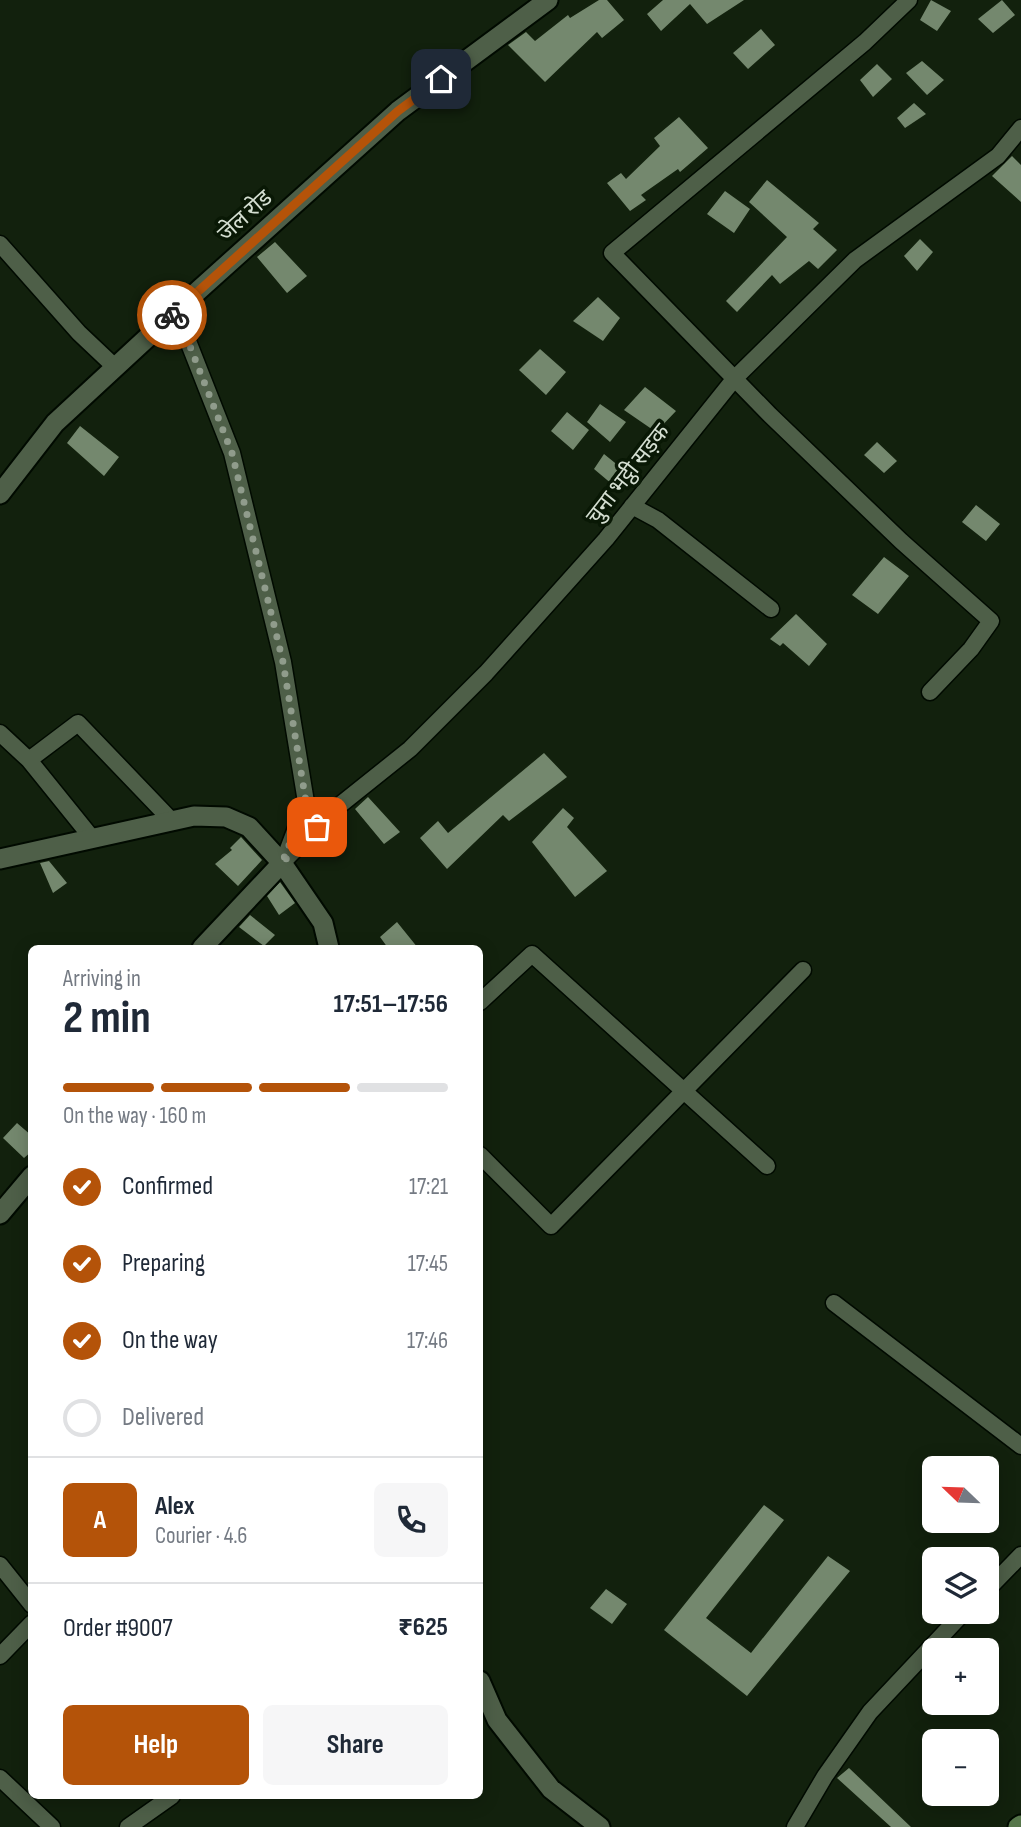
<!DOCTYPE html>
<meta charset="utf-8">
<style>
body{margin:0;font-family:"Sofia Sans Condensed","Noto Sans Devanagari",sans-serif;background:#f6f6f7;color:#1f2937;height:100vh;display:flex;flex-direction:column;font-size:26px;white-space:nowrap}
*{box-sizing:border-box;margin:0}
p{font-size:23px;color:#747a83}
.icon{flex:none;width:38px;height:38px;fill:none;stroke:currentColor;stroke-width:2;stroke-linecap:round;stroke-linejoin:round}
.map{position:relative;flex:1;overflow:hidden}
.side{position:absolute;left:28px;top:945px;width:455px;height:854px;display:flex;flex-direction:column;background:#fff;border-radius:10px;box-shadow:0 4px 18px #0003}
.side>*{flex:none}
.needle{width:46px;rotate:293deg}
.tools{position:absolute;left:922px;top:1456px;display:grid;gap:14px}
.tools a{display:grid;place-items:center;width:77px;height:77px;border-radius:10px;background:#fff;box-shadow:0 4px 18px #0003;font-size:35px}
.pin{position:absolute;display:grid;place-items:center;width:60px;height:60px;color:#fff;margin:-30px;border-radius:14px;box-shadow:0 4px 10px #0006}
.courier{position:absolute;display:grid;place-items:center;width:70px;height:70px;margin:-35px;border:5px solid #b45309;border-radius:50%;background:#fff;color:#222;box-shadow:0 2px 9px #0007}
.overview em{font-style:normal;font-weight:700}
.overview div{display:flex;flex-direction:column-reverse}
.overview{display:flex;align-items:center;justify-content:space-between;height:119px;padding:0 35px}
h1{font-size:46px;font-weight:700;line-height:52px}
.bar{display:grid;grid-template-columns:repeat(4,1fr);gap:10px 7px;align-content:center;height:84px;padding:0 35px}
.bar i{height:9px;border-radius:5px;background:#e0e1e3}
.bar .current{background:#b45309}
.bar p{grid-column:span 4}
.line{display:flex;align-items:center;gap:18px;padding:0 35px;border-top:2px solid #e0e1e3}
.line div{flex:1}
.round{display:grid;place-items:center;flex:none;width:74px;height:74px;border-radius:10px;background:#f6f6f7}
ol{padding:0 35px;list-style:none}
li{display:flex;align-items:center;gap:21px;height:77px}
li p{margin-inline-start:auto}
li .icon{padding:7px;border-radius:50%;background:#b45309;color:#fff;stroke-width:4}
li:last-child{color:#747a83}
li i{width:38px;height:38px;border:4px solid #e0e1e3;border-radius:50%}
.primary-button{display:flex;gap:14px;margin-top:auto;padding:14px 35px}
.primary-button a{flex:1;height:80px;border-radius:10px;background:#b45309;color:#fff;font-size:28px;font-weight:700;line-height:80px;text-align:center}
.primary-button a+a{background:#f6f6f7;color:#1f2937}
.map>svg:first-child{display:block}
</style>
<div class="map">
<svg width="1021" height="1827" viewBox="0 0 1021 1827">
<rect width="100%" height="100%" fill="#12210d"/>
<path fill="#74886e" d="M 599,0 L 607,0 L 624,20 L 602,38 L 597,32 L 545,82 L 508,45 L 526,32 L 535,41 L 568,15 L 570,18 Z
M 663,0 L 744,0 L 707,24 L 690,4 L 661,31 L 647,14 Z
M 931,0 L 951,11 L 937,31 L 920,20 Z
M 1002,0 L 1015,15 L 993,33 L 978,19 Z
M 761,29 L 775,45 L 748,69 L 733,53 Z
M 922,61 L 944,80 L 927,95 L 906,73 Z
M 877,64 L 892,79 L 873,97 L 860,80 Z
M 914,103 L 926,114 L 905,128 L 897,118 Z
M 679,117 L 708,148 L 680,172 L 678,169 L 641,195 L 646,200 L 630,211 L 607,183 L 621,173 L 626,179 L 660,146 L 654,138 Z
M 1012,156 L 1021,165 L 1021,202 L 992,176 Z
M 767,180 L 819,223 L 813,229 L 837,250 L 818,269 L 809,261 L 780,284 L 772,275 L 737,312 L 726,301 L 787,237 L 749,202 Z
M 725,191 L 750,209 L 734,233 L 707,214 Z
M 920,239 L 933,252 L 917,271 L 904,256 Z
M 275,242 L 307,276 L 287,293 L 257,257 Z
M 598,297 L 620,318 L 603,341 L 573,321 Z
M 540,349 L 566,372 L 546,395 L 519,370 Z
M 645,387 L 676,411 L 656,432 L 624,410 Z
M 600,404 L 626,422 L 610,442 L 587,422 Z
M 567,412 L 589,430 L 573,450 L 551,431 Z
M 80,426 L 119,457 L 104,476 L 67,443 Z
M 877,442 L 897,461 L 884,473 L 864,455 Z
M 604,454 L 625,471 L 613,485 L 594,469 Z
M 976,505 L 1000,524 L 986,541 L 962,522 Z
M 884,557 L 909,576 L 878,614 L 852,595 Z
M 796,614 L 827,644 L 809,666 L 783,643 L 780,646 L 770,639 Z
M 544,753 L 567,777 L 509,821 L 503,815 L 447,869 L 420,838 L 438,821 L 448,833 Z
M 368,797 L 400,832 L 384,844 L 355,809 Z
M 563,808 L 574,818 L 567,827 L 607,871 L 575,897 L 532,842 Z
M 327,832 L 337,845 L 327,857 L 314,845 Z
M 241,837 L 262,860 L 238,886 L 215,864 L 232,850 L 230,848 Z
M 49,861 L 67,883 L 53,893 L 40,863 Z
M 280,882 L 295,903 L 279,915 L 267,896 Z
M 250,915 L 275,935 L 264,946 L 239,927 Z
M 397,922 L 418,948 L 388,948 L 380,937 Z
M 17,1123 L 32,1136 L 32,1151 L 24,1158 L 3,1138 Z
M 764,1505 L 784,1520 L 706,1618 L 751,1653 L 828,1556 L 850,1571 L 747,1696 L 664,1630 Z
M 606,1589 L 627,1604 L 612,1624 L 590,1608 Z
M 849,1768 L 911,1827 L 891,1827 L 837,1778 Z"/>
<g fill="none" stroke-linecap="round" stroke-linejoin="round">
<defs>
<path id="minor" d="M 909,0 L 865,42 L 612,253 L 770,415 L 901,541 L 991,621 L 971,649 L 930,692
M 0,244 L 79,333 L 115,367
M 171,317 L 186,336 L 232,453 L 283,662 L 306,802 L 285,857
M 632,506 L 658,520 L 771,609
M 0,733 L 29,760 L 78,723 L 171,820
M 29,760 L 92,838
M 282,863 L 335,809 L 410,749 L 486,673 L 606,539 L 735,378 L 855,260 L 998,156 L 1021,128
M 480,1002 L 532,954 L 767,1166
M 480,1155 L 551,1226 L 803,970
M 834,1303 L 1021,1446
M 0,1565 L 32,1605
M 987,1590 L 1021,1555
M 0,1656 L 32,1623
M 0,1778 L 52,1827
M 128,1827 L 172,1796
M 795,1827 L 825,1776 L 870,1712 L 964,1612"/>
<path id="tertiary" d="M 0,494 L 55,423 L 200,289 L 398,111 L 548,0
M 0,859 L 194,816 L 226,817 L 249,827 L 282,863 L 323,923 L 329,948
M 202,948 L 282,863
M 0,1214 L 32,1176
M 480,1681 L 497,1720 L 551,1789 L 600,1827"/>
<path id="secondary" d="M 1018,1827 L 1021,1825"/>
</defs>
<use href="#minor" stroke="#010a00" stroke-width="19"/>
<use href="#tertiary" stroke="#010a00" stroke-width="23"/>
<use href="#secondary" stroke="#010a00" stroke-width="23"/>
<use href="#minor" stroke="#4e5f48" stroke-width="16"/>
<use href="#tertiary" stroke="#4e5f48" stroke-width="19"/>
<use href="#secondary" stroke="#56764b" stroke-width="19"/>
</g>
<g fill="none" stroke-linecap="round" stroke-linejoin="round">
<path stroke="#909c8c" stroke-width="7" stroke-dasharray="0 12.6" d="M 172,315 L 186,336 L 232,453 L 283,662 L 306,802 L 282,863 L 317,827"/>
<path stroke="#b45309" stroke-width="9" d="M 172,315 L 398,111 L 441,79"/>
</g>
<g text-anchor="middle" dominant-baseline="central" stroke-width="7" stroke-linejoin="round" paint-order="stroke">
<g font-size="23" fill="#d4ded1" stroke="#091805">
<text transform="translate(245 216) rotate(-42)">जेल रोड</text>
<text transform="translate(628 474) rotate(-52)">चुना भट्ठी सड़क</text>
</g>
</g>
</svg>
<div class="tools">
<a><svg class="needle" viewBox="-14 -14 28 28"><path d="M0-13l5 13h-10z" fill="#e53935"/><path d="M0 13l5-13h-10z" fill="#747a83"/></svg></a>
<a><svg class="icon" aria-label="layers" viewBox="0 0 24 24"><path d="M12 4l9 5-9 5-9-5zM3 14l9 5 9-5"/></svg></a>
<a>+</a>
<a>−</a>
</div>
<div class="pin" style="left:317px;top:827px;background:#ea580c"><svg class="icon" aria-label="bag" viewBox="0 0 24 24"><path d="M5 8h14l-1 12H6zM9 8a3 3 0 0 1 6 0"/></svg></div>
<div class="pin" style="left:441px;top:79px;background:#1f2937"><svg class="icon" aria-label="home" viewBox="0 0 24 24"><path d="M3 11l9-7 9 7M6 9v11h12V9"/></svg></div>
<div class="courier" style="left:172px;top:315px"><svg class="icon" aria-label="bike" viewBox="0 0 24 24"><circle cx="6" cy="16" r="4"/><circle cx="18" cy="16" r="4"/><path d="M6 16l4-8h5l3 8M10 8l3 8H6M13 5h3"/></svg></div>
<section class="side">
<div class="overview"><div><h1>2 min</h1><p>Arriving in</p></div><em>17:51–17:56</em></div>
<div class="bar"><i class="current"></i><i class="current"></i><i class="current"></i><i></i><p>On the way · 160 m</p></div>
<ol>
<li><svg class="icon" aria-label="check" viewBox="0 0 24 24"><path d="M5 12l5 5 9-10"/></svg>Confirmed<p>17:21</p></li>
<li><svg class="icon" aria-label="check" viewBox="0 0 24 24"><path d="M5 12l5 5 9-10"/></svg>Preparing<p>17:45</p></li>
<li><svg class="icon" aria-label="check" viewBox="0 0 24 24"><path d="M5 12l5 5 9-10"/></svg>On the way<p>17:46</p></li>
<li><i></i>Delivered</li>
</ol>
<div class="line" style="height:126px"><b class="round" style="background:#b45309;color:#fff">A</b><div><b>Alex</b><p>Courier · 4.6</p></div><a class="round"><svg class="icon" aria-label="phone" viewBox="0 0 24 24"><path d="M5 4h4l2 5-3 2q2 4 5 5l2-3 5 2v4C11 20 4 13 5 4z"/></svg></a></div>
<div class="line" style="height:91px"><div>Order #9007</div><b>₹625</b></div>
<div class="primary-button"><a>Help</a><a>Share</a></div>
</section>
</div>
